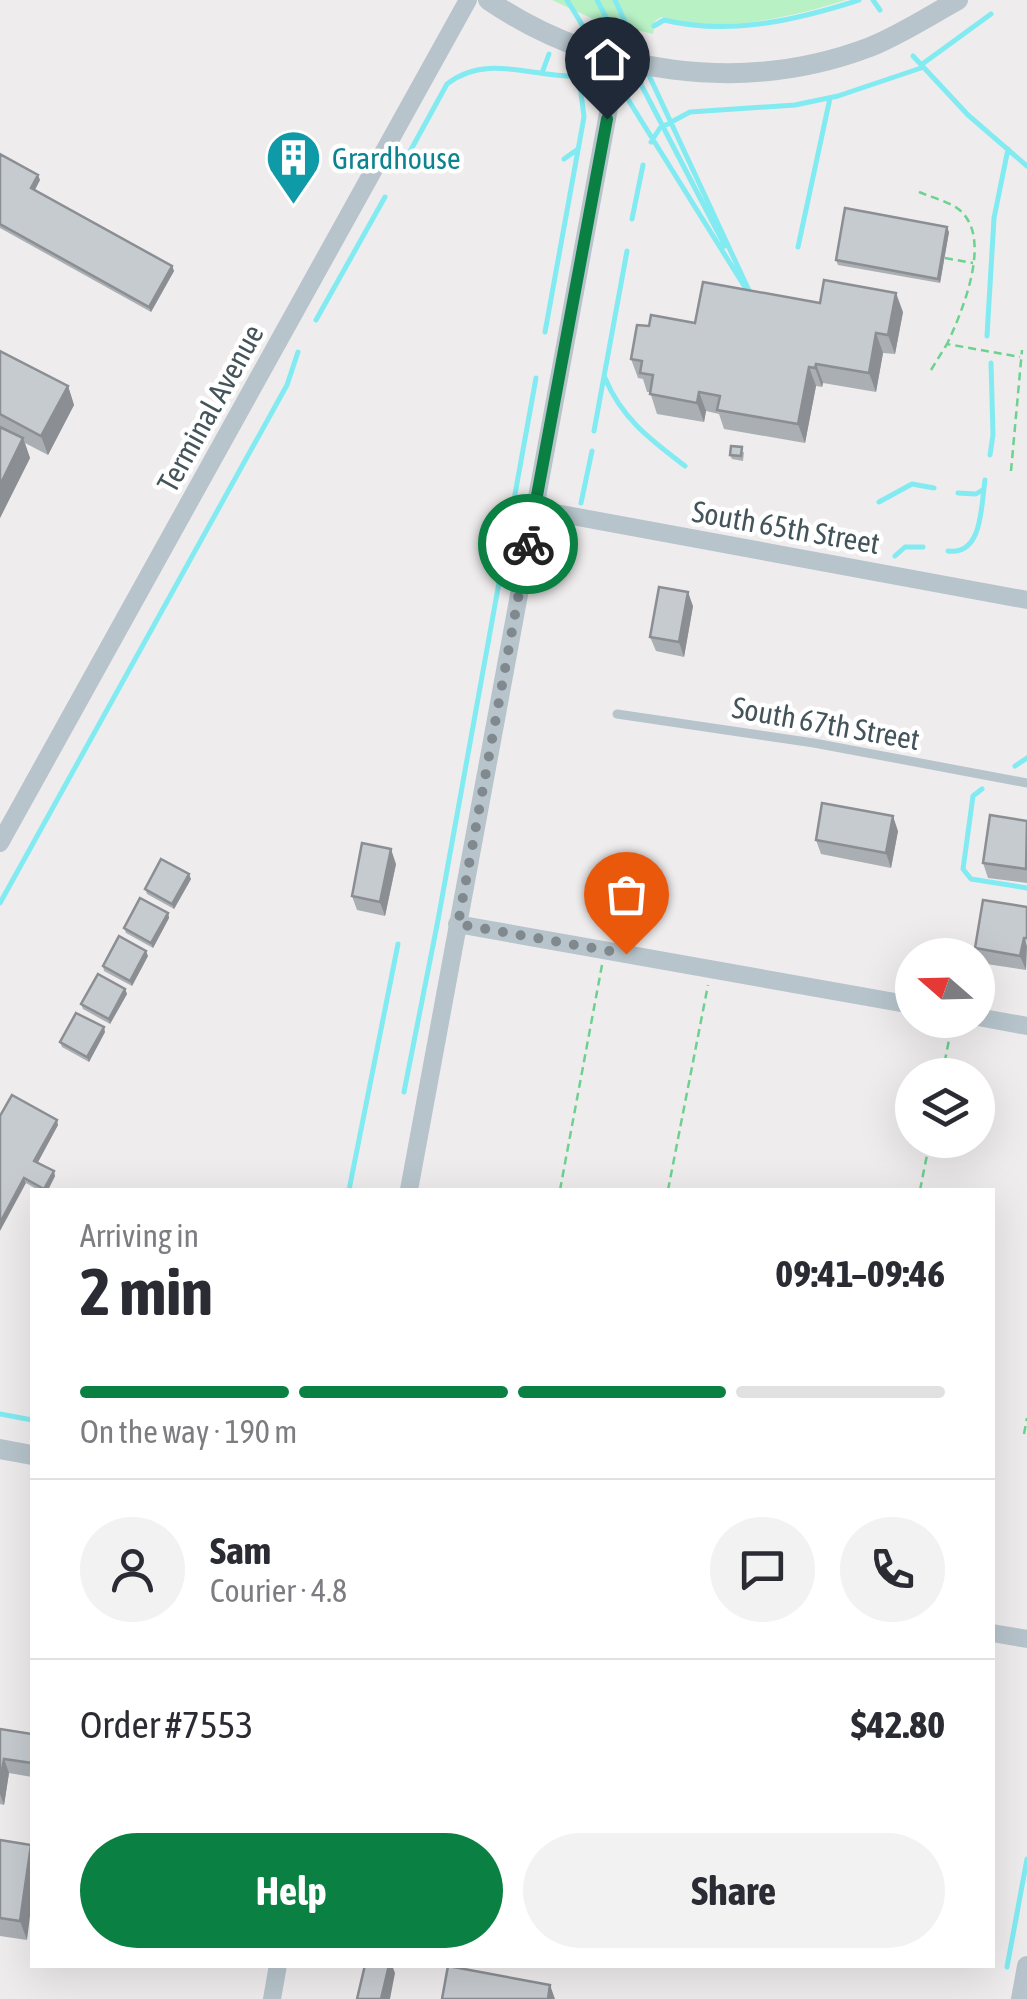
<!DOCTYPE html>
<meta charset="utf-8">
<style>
body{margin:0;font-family:"Asap Condensed",sans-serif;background:#f2f2f3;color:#2b2b33;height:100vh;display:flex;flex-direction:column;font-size:38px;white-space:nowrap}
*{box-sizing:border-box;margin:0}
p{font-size:32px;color:#7c7c81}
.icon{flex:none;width:55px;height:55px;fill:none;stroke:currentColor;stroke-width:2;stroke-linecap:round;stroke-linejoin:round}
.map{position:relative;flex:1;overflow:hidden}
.details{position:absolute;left:30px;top:1188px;width:965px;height:780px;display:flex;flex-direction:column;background:#fff;border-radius:0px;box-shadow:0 10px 40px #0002}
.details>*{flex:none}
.needle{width:65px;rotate:290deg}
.tools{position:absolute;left:895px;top:938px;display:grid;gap:20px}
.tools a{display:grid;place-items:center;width:100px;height:100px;border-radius:50%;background:#fff;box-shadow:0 10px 40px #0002;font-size:50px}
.pin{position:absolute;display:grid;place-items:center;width:85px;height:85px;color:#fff;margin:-102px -42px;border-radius:50% 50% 50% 0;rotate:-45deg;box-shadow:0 0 10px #0007}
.pin .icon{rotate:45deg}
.courier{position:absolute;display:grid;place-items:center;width:100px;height:100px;margin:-50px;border:8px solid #0b8043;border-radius:50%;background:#fff;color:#222;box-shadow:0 2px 12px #0007}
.headline em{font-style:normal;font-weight:700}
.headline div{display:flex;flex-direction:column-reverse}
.headline{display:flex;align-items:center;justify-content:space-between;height:170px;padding:0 50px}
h1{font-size:65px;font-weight:700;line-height:75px}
.bar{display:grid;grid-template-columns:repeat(4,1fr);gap:15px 10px;align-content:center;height:120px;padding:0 50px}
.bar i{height:12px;border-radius:8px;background:#e1e1e2}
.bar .active{background:#0b8043}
.bar p{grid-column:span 4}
.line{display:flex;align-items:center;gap:25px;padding:0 50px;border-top:2px solid #e1e1e2}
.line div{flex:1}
.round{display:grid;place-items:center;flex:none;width:105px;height:105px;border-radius:52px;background:#f2f2f3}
.primary-button{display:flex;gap:20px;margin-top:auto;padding:20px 50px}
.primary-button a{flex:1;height:115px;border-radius:60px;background:#0b8043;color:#fff;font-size:40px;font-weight:700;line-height:115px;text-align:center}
.primary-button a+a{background:#f2f2f3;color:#2b2b33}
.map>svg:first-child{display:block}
</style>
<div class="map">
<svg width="1027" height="1999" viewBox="0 0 1027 1999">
<rect width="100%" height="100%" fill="#efeced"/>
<path fill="#b7f1c4" d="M 552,0 L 846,0 C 789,18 720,34 661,17 L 655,21 L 653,34 L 595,20 Z"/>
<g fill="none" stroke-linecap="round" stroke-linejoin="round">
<path stroke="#81ebf1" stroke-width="5" d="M 567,0 L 595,46
M 597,0 L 626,55
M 615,0 L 641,56
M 873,0 L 880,10
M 654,26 L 664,20 C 729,36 797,20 859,0
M 913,56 L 968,115 L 1027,166
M 921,65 L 991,14
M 633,69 L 725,246
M 647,71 L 752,297
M 542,73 L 549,54
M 619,85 L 748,292
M 651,142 L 660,128 L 690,112 L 795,105 L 838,96 L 921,68
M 564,159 L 578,149
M 402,166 L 447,84 C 487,52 536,79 581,76
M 632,219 L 643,165
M 798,247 L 830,98
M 316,320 L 385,197
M 545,332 L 584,117 L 579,77
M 987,336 L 994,218 L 1008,149
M 605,378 C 622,419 651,440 685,466
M 594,431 L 627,251
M 990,455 L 993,435 L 991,363
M 958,493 L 976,494 L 984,489
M 879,502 L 912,484 L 934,488
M 581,503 L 592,451
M 948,551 C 983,556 981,505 985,480
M 895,556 L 905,547 L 923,547
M 1015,766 L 1027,758
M 982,789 L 973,796 L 963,869 L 971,879 L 1027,888
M 0,903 L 287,385 L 298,352
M 404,1092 L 438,920 L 536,378
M 349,1190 L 398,944
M 0,1414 L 32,1420
M 1007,1967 L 1027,1859"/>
<path stroke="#6dd190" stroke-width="2.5" stroke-dasharray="8 5" stroke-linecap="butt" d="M 919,192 C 931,197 946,201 957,208 C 995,235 962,312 947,344
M 945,258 L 973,263
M 931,370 L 947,344 L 1020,357
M 1011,471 L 1022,350
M 942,1075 L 953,1020
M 560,1190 L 602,965
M 668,1190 L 708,985
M 920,1190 L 930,1140
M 1024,1434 L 1027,1418"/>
<path stroke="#b7c4cb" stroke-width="9" d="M 617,714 L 814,743 L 1027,783"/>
<path stroke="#b7c4cb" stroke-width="18" d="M 534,509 L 1027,600
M 0,843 L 468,0
M 457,924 L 912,1005
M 978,1017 L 1027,1026
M 409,1190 L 618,59
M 992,1633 L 1027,1639
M 272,1999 L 278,1965"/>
<path stroke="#b7c4cb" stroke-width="20" d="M 488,0 C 598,75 744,95 870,47 C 900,35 929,16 958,0
M 0,1449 L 32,1455
M 1021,1999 L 1027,1966"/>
</g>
<path fill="#aaafb3" d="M 0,154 L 40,180 L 35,190 L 172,266 L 174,271 L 151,312 L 0,228 Z
M 949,232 L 940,283 L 838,265 L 836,260 Z
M 820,303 L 903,312 L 895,354 L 883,353 L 876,392 L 823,383 L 822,387 L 816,386 L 805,443 L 724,429 L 719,414 L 706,411 L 704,422 L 657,414 L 650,392 L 647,392 L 643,379 L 638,378 L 631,359 L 649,326 L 695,323 Z
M 0,351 L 68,386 L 74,405 L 48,455 L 25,443 L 30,458 L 0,518 Z
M 744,452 L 743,461 L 732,459 L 730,455 Z
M 693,606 L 684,657 L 656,651 L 650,637 Z
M 1027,821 L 1027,883 L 988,878 L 983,863 Z
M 898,831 L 891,868 L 821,854 L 816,840 Z
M 396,864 L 385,916 L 357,910 L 352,896 Z
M 191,879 L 174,909 L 147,894 L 145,889 Z
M 1027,907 L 1026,970 L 980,963 L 975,948 Z
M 168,913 L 169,918 L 153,948 L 126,933 L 124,928 Z
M 148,956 L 132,986 L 104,971 L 103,966 Z
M 125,989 L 127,994 L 110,1024 L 83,1009 L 81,1004 Z
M 105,1032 L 89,1062 L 62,1047 L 60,1042 Z
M 0,1116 L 58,1125 L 37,1163 L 55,1176 L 48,1190 L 38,1190 L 26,1183 Z
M 0,1729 L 32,1734 L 32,1777 L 9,1773 L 4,1805 L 0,1804 Z
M 0,1840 L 27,1940 L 0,1936 Z"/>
<path fill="#8b8e92" d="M 38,175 L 40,180 L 33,193 L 31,188 Z
M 947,227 L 949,232 L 940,283 L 938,279 Z
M 172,266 L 174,271 L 151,312 L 149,307 Z
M 896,293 L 903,312 L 895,354 L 888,335 Z
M 876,333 L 883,353 L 876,392 L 869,373 Z
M 816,364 L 823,383 L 822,387 L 815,368 Z
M 809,367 L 816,386 L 805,443 L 798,424 Z
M 68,386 L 74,405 L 48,455 L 41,436 Z
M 699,392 L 706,411 L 704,422 L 697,403 Z
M 23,438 L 30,458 L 0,518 L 0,485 Z
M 688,592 L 693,606 L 684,657 L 679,642 Z
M 893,816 L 898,831 L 891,868 L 886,853 Z
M 391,849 L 396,864 L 385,916 L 380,902 Z
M 189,874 L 191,879 L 174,909 L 172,904 Z
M 168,913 L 169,918 L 153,948 L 151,943 Z
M 1024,938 L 1027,946 L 1026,970 L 1020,956 Z
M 146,951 L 148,956 L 132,986 L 130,981 Z
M 125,989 L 127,994 L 110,1024 L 109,1019 Z
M 104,1027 L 105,1032 L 89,1062 L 87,1057 Z
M 57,1120 L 58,1125 L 36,1166 L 34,1161 Z
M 54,1171 L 55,1176 L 48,1190 L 44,1190 Z
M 24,1178 L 26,1183 L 0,1231 L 0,1223 Z
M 4,1759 L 9,1773 L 4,1805 L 0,1794 L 0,1783 Z
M 31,1845 L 32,1850 L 32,1900 L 27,1940 L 20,1921 Z
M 389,1965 L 392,1965 L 395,1973 L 390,1999 L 381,1999 Z
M 550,1985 L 555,1999 L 548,1999 Z"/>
<path fill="#c6cbd0" stroke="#8b8e92" stroke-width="2.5" d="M 0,154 L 38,175 L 31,188 L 172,266 L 149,307 L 0,224 Z
M 845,208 L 947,227 L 938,279 L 836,260 Z
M 824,280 L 896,293 L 888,335 L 876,333 L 869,373 L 816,364 L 815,368 L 809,367 L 798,424 L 717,410 L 720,396 L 699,392 L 697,403 L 650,394 L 653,375 L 640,373 L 642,361 L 631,359 L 637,325 L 649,326 L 651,315 L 695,323 L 703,282 L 820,303 Z
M 0,351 L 68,386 L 41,436 L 0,414 Z
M 0,427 L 23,438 L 0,485 Z
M 731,446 L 742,447 L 741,456 L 730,455 Z
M 659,587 L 688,592 L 679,642 L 650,637 Z
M 822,803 L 893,816 L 886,853 L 816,840 Z
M 990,815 L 1027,821 L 1026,869 L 983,863 Z
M 362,843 L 391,849 L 380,902 L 352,896 Z
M 161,859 L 189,874 L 172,904 L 145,889 Z
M 140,898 L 168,913 L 151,943 L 124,928 Z
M 983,900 L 1027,907 L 1027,938 L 1024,938 L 1020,956 L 975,948 Z
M 119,936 L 146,951 L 130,981 L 103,966 Z
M 98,974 L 125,989 L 109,1019 L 81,1004 Z
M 76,1013 L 104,1027 L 87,1057 L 60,1042 Z
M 12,1095 L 57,1120 L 34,1161 L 54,1171 L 44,1189 L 24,1178 L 0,1223 L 0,1116 Z
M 0,1729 L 32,1734 L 32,1763 L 4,1759 L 0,1783 Z
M 0,1840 L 31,1845 L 20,1921 L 0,1918 Z
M 365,1965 L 389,1965 L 381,1999 L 357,1999 Z
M 448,1966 L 550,1985 L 548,1999 L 442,1999 Z"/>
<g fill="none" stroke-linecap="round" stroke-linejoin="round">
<path stroke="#80898e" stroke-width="10" stroke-dasharray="0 18" d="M 528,544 L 458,924 L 626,954"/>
<path stroke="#0b8043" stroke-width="12" d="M 528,544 L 607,119"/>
</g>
<defs>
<symbol id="building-pin" viewBox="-11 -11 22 30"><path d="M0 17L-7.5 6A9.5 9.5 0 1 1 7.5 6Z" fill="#0f9aa8" stroke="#fff"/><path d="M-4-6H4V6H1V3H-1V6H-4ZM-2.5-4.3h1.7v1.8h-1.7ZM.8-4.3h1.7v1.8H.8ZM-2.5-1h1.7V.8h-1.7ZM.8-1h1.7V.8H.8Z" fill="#fff"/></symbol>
</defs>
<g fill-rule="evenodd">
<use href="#building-pin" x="262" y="126" width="63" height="86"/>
</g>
<g text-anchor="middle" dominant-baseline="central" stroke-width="9" stroke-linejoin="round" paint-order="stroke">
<g font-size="30" fill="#0d838f" stroke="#fff" text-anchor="start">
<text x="332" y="158">Grardhouse</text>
</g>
<g font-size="30" fill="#44545b" stroke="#fff">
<text transform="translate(210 408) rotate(-61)">Terminal Avenue</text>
<text transform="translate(786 527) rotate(10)">South 65th Street</text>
<text transform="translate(826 723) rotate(10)">South 67th Street</text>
</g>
</g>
</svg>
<div class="tools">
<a><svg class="needle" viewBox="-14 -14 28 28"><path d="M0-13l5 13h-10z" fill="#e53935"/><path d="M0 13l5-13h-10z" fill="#7c7c81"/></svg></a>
<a><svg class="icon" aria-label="layers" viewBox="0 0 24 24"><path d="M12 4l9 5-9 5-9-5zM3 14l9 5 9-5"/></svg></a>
</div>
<div class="pin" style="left:626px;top:954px;background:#ea580c"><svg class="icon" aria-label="bag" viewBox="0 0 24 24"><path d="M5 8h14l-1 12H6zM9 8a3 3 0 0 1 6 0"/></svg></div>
<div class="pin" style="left:607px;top:119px;background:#1f2937"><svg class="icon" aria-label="home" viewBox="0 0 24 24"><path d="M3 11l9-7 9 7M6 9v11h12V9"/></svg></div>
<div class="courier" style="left:528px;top:544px"><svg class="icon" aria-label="bike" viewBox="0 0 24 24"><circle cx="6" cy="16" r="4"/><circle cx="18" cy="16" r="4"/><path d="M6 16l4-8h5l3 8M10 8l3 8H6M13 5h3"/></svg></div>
<section class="details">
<div class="headline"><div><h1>2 min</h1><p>Arriving in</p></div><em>09:41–09:46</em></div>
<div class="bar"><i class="active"></i><i class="active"></i><i class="active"></i><i></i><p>On the way · 190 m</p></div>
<div class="line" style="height:180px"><a class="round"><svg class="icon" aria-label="person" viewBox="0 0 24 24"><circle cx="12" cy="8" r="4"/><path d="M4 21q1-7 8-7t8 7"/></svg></a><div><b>Sam</b><p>Courier · 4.8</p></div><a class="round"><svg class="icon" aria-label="chat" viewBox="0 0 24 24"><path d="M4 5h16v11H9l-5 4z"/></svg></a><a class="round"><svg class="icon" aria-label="phone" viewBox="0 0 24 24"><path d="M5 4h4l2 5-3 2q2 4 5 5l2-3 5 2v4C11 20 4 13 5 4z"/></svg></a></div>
<div class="line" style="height:130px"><div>Order #7553</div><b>$42.80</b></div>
<div class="primary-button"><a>Help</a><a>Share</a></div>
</section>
</div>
